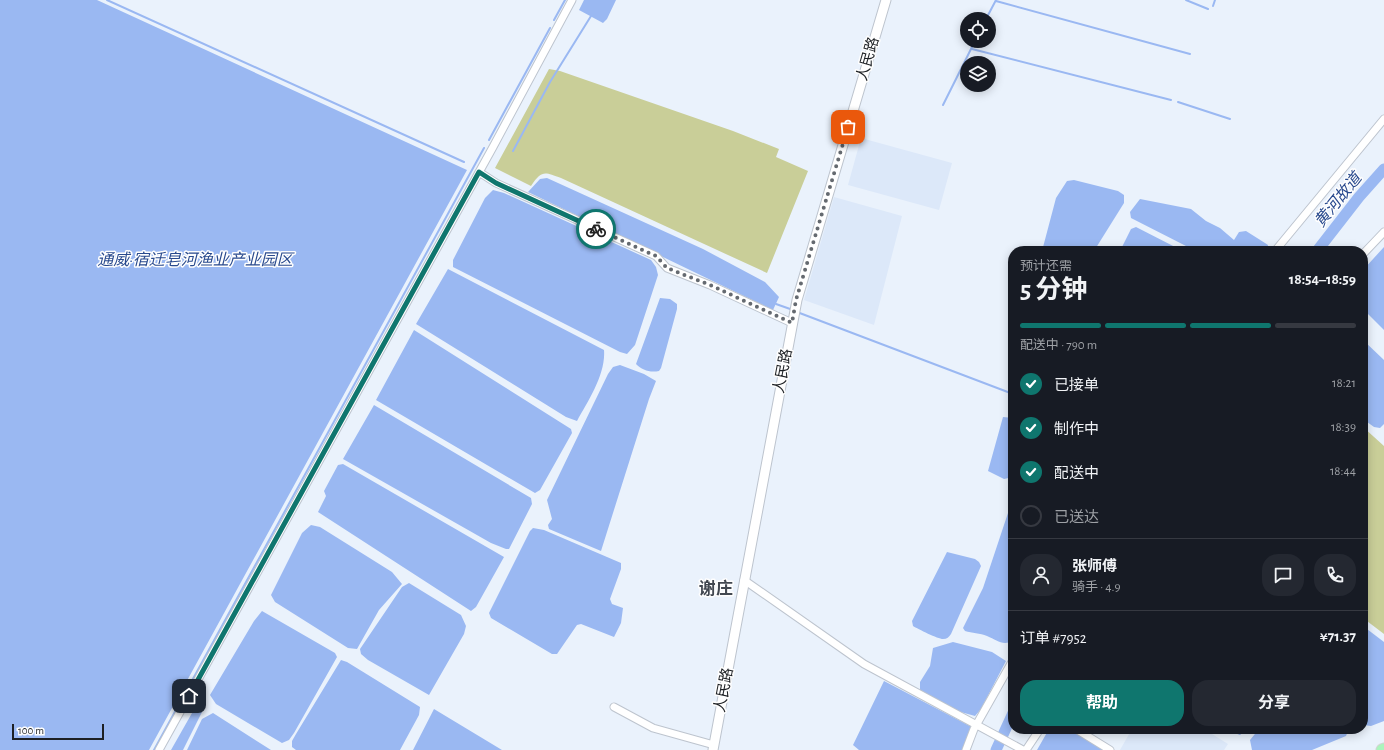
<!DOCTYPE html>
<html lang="zh">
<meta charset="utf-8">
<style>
body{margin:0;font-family:"Alegreya Sans","Noto Sans SC",sans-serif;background:#242831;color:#f1f3f6;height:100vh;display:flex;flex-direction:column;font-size:15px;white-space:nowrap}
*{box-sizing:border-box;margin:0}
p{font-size:13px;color:#9ea1a6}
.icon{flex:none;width:22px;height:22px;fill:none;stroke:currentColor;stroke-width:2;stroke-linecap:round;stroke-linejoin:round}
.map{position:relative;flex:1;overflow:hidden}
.drawer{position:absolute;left:1008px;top:246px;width:360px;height:488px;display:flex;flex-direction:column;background:#171b24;border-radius:16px;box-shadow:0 2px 10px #0003}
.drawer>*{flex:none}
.fabs{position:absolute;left:960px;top:12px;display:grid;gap:8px}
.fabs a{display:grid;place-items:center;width:36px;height:36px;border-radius:50%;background:#171b24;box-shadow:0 2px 10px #0003;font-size:20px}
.scale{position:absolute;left:12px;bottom:10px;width:92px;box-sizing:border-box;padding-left:4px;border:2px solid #1d2024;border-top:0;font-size:11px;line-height:14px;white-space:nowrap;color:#1d2024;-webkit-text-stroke:3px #fefefe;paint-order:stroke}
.pin{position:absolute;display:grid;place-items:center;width:34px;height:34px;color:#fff;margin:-17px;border-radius:8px;box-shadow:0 2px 6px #0006}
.courier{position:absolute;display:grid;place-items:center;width:40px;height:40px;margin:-20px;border:3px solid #0f766e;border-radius:50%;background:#fff;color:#222;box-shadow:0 1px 5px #0007}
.overview em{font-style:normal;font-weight:700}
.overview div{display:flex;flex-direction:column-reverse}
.overview{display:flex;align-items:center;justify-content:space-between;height:68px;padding:0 12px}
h1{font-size:26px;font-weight:700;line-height:30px}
.bar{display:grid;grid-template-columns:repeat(4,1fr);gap:6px 4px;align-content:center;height:48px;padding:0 12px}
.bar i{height:5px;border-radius:3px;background:#363941}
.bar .current{background:#0f766e}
.bar p{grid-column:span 4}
.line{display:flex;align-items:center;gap:10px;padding:0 12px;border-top:1px solid #363941}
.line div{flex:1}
.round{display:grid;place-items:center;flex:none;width:42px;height:42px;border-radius:16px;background:#242831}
ol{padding:0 12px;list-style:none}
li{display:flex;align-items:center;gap:12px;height:44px}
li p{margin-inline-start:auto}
li .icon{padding:4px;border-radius:50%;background:#0f766e;color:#fff;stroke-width:4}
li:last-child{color:#9ea1a6}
li i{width:22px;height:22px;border:2px solid #363941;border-radius:50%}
.button{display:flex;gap:8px;margin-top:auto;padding:8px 12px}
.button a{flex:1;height:46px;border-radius:16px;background:#0f766e;color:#fff;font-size:16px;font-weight:700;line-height:46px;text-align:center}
.button a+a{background:#242831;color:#f1f3f6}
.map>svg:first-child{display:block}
</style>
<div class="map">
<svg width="1384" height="750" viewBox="0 0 1384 750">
<rect width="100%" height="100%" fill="#eaf2fc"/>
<path fill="#dce8f9" d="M 861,138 L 952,163 L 939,210 L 848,185 Z
M 834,197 L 902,216 L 874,325 L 804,300 Z
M 1132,729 L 1204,729 L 1228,744 L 1224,750 L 1120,750 Z"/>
<path fill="#c9ce98" d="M 549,69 L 560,71 L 733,131 L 779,149 L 776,157 L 808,171 L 767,273 L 561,178 C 544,172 542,170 531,186 L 495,168 Z
M 1363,427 L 1384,446 L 1384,634 L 1363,618 Z"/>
<path fill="#9ab8f2" d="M 0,0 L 97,0 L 467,170 L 149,750 L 0,750 Z
M 584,0 L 616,0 L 607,19 L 603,23 L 579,10 Z
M 547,178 L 703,249 L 765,282 L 779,297 L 773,310 L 528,192 L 540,179 Z
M 1074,180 L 1118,191 L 1124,195 L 1124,203 L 1094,251 L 1042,251 L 1056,198 L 1067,181 Z
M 493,190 L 504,193 L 651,260 L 656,267 L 658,275 L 635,345 L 627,354 L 620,352 L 453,267 L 453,260 L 485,198 Z
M 1140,199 L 1191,209 L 1206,221 L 1220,228 L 1234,240 L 1239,232 L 1246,231 L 1265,243 L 1268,245 L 1267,250 L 1188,251 L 1189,249 L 1186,246 L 1131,218 L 1130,212 Z
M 1136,227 L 1179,249 L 1178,251 L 1120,251 L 1131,229 Z
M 1384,247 L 1384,330 L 1363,309 L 1363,270 Z
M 448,269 L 604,350 C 606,374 588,401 577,421 L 566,417 L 416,324 Z
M 660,298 L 670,299 L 677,304 L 677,309 L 661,368 L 659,371 C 650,373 642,370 636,364 Z
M 414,330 L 571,429 L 572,433 L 540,490 L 535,493 L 376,400 Z
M 1363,340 L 1384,360 L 1384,424 L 1380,428 L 1374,427 L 1363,419 Z
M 620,365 L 644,374 L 656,381 L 649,399 L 601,551 L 549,529 L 548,525 L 552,519 L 547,500 L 608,374 L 613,367 Z
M 374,405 L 531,498 L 532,504 L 509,549 L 506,549 L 491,543 L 343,459 Z
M 1003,417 L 1013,418 L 1013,477 L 1004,479 L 988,471 Z
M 343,464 L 504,557 L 476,607 L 471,611 L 318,512 L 326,496 L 324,491 L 338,465 Z
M 1013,498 L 1013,641 C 1002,646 997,640 987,636 C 980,633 972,633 965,631 L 963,628 L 983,588 Z
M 311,525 L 320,527 L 392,572 L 402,584 L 379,610 L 357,649 L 348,648 L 275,602 L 271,595 L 302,533 Z
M 533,528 L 544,530 L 621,563 L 621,569 L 610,599 L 612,604 L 623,608 L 621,623 L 614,637 L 581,624 L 577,625 L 557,654 L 552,654 L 491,618 L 489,613 L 530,531 Z
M 947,552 L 975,559 L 979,562 L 981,566 L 951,634 C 949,637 947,639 943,639 C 938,639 918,629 913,626 L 912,621 Z
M 409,583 L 461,615 L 466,626 L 464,634 L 429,695 L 368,660 L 361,654 L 360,649 L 402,587 Z
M 262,611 L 335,653 L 337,657 L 294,733 L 289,740 L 282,743 L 216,704 L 210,695 L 254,621 Z
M 1363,626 L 1384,642 L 1384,721 L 1371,726 L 1363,725 Z
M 953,642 L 992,652 L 1006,661 L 981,709 L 975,716 L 950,709 L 920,692 L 920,682 L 930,666 L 933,648 Z
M 341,660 L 347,662 L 420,707 L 419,715 L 400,750 L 296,750 L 292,747 L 292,741 L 296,734 Z
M 884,681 L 970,726 L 971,729 L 963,750 L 859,750 L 853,745 Z
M 196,706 L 202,709 L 202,712 L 183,750 L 171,750 Z
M 434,709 L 502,750 L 413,750 Z
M 213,713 L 271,750 L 187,750 L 202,719 Z
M 1049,729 L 1071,729 L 1105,750 L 1037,750 Z
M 1224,729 L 1247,729 L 1240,735 Z
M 1259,729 L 1349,729 L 1346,736 L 1312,750 L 1252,750 L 1250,740 Z"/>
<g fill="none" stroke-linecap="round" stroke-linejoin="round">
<path stroke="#9ab8f2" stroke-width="2" d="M 107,0 L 464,162
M 1186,0 L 1208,9
M 996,1 L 1190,54
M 1213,6 L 1215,0
M 986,19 L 996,0
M 554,20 L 565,0
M 972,49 L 1171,100
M 1178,102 L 1230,119
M 943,105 L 975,41
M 489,140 L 550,28
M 513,151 L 550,82 L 591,16
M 776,304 L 793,310
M 797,312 L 1013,394
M 154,750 L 484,148"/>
<path stroke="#9ab8f2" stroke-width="11" d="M 1317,251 L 1359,197 L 1384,169
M 996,750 L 1013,713"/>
<defs>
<path id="minor" d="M 479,172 L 496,183 L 656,256 L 667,268 L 710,285 L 792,323
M 1275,251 L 1384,119
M 1363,254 L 1384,232
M 744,580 L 864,664 L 1023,750
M 614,707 L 653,728 L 714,745
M 1076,729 L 1110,750
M 159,750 L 493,147 L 572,0
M 966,750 L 974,729 L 1013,660
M 1026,750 L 1040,729"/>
<path id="tertiary" d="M 713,750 L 797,300 L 886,0"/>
<path id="primary" d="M 1382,750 L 1384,749"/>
</defs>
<use href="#minor" stroke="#bdc4ce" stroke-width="9"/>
<use href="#tertiary" stroke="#bdc4ce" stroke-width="11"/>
<use href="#primary" stroke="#d2d2d3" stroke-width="13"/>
<use href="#minor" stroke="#fff" stroke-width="7"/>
<use href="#tertiary" stroke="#fff" stroke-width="9"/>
<use href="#primary" stroke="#aaf4bc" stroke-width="11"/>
</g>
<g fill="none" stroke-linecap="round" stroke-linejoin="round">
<path stroke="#656a70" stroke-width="4" stroke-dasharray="0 7.2" d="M 596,229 L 656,256 L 667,268 L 710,285 L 792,323 L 796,300 L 848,127"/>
<path stroke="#0f766e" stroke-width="5" d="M 189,696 L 479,172 L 496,183 L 596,229"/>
</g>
<g text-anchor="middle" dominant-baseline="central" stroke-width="3" stroke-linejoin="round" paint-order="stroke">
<g font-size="15" fill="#1d2024" stroke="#fefefe">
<text transform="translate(868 59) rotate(-74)">人民路</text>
<text transform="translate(783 371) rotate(-79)">人民路</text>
<text transform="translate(724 690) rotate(-79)">人民路</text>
</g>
<g font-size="16" font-style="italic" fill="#294a8e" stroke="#fefefe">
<text transform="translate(1338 200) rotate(-51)">黄河故道</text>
<text x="195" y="260">通威·宿迁皂河渔业产业园区</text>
</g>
<g font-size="17" font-weight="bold" fill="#424851" stroke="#fefefe">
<text x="716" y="588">谢庄</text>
</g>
</g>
</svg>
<div class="fabs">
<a><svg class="icon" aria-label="locate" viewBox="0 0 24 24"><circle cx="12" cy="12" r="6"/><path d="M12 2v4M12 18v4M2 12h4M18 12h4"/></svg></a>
<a><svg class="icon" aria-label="layers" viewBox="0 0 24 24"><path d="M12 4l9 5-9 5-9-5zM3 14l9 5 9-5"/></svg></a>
</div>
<div class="scale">100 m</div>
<div class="pin" style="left:848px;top:127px;background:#ea580c"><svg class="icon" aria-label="bag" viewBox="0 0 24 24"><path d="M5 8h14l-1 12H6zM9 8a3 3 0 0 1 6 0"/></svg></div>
<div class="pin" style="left:189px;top:696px;background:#1f2937"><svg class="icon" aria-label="home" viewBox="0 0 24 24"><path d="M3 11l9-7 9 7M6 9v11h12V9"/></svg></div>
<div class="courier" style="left:596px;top:229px"><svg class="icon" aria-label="bike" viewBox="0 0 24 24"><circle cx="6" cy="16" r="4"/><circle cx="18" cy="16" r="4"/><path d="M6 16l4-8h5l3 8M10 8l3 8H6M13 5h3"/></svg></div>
<section class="drawer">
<div class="overview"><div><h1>5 分钟</h1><p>预计还需</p></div><em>18:54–18:59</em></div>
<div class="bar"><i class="current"></i><i class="current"></i><i class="current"></i><i></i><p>配送中 · 790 m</p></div>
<ol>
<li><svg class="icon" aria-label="check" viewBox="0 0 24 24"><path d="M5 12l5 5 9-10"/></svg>已接单<p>18:21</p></li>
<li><svg class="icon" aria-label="check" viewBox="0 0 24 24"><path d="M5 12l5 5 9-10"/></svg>制作中<p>18:39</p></li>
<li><svg class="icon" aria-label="check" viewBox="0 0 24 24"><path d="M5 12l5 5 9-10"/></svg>配送中<p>18:44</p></li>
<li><i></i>已送达</li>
</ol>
<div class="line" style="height:72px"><a class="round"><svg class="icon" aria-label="person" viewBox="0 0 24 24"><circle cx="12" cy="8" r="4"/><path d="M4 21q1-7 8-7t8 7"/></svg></a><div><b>张师傅</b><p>骑手 · 4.9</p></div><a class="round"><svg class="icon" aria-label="chat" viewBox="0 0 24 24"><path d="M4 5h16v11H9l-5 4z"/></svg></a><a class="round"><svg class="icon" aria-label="phone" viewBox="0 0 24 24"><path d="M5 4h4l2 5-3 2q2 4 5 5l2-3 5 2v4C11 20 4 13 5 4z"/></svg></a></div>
<div class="line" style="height:52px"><div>订单 #7952</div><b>¥71.37</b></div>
<div class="button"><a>帮助</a><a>分享</a></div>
</section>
</div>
